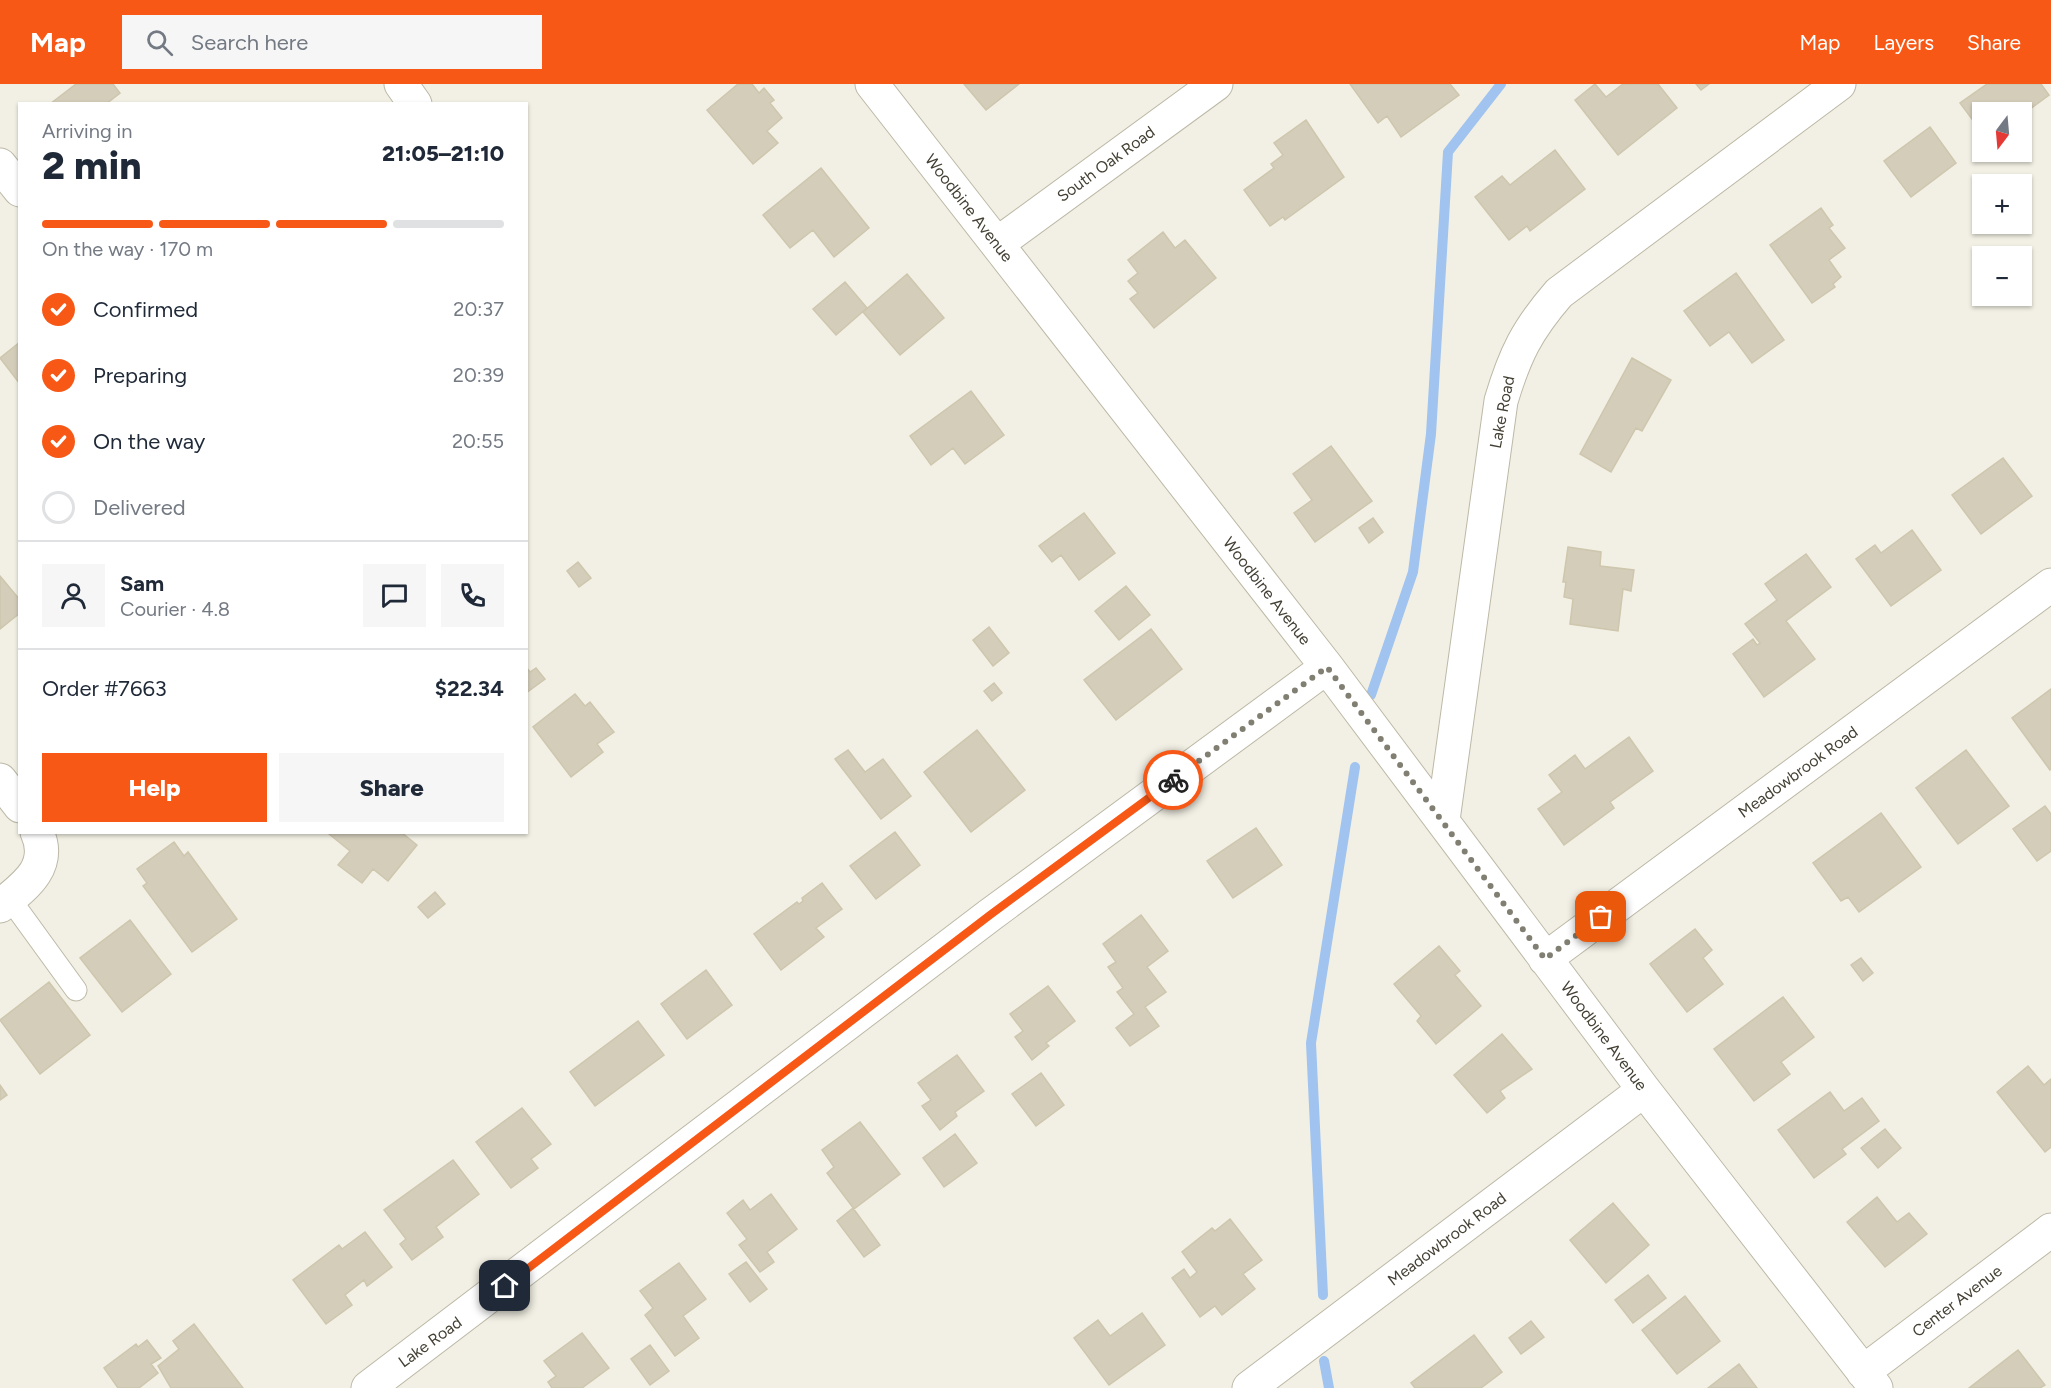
<!DOCTYPE html>
<meta charset="utf-8">
<style>
body{margin:0;font-family:Figtree,sans-serif;background:#f6f6f7;color:#1f2937;height:100vh;display:flex;flex-direction:column;font-size:22px;white-space:nowrap}
*{box-sizing:border-box;margin:0}
p{font-size:20px;color:#747a83}
.icon{flex:none;width:33px;height:33px;fill:none;stroke:currentColor;stroke-width:2;stroke-linecap:round;stroke-linejoin:round}
.map{position:relative;flex:1;overflow:hidden}
.drawer{position:absolute;left:18px;top:18px;width:510px;height:732px;display:flex;flex-direction:column;background:#fff;border-radius:0px;box-shadow:0 2px 4px #0004}
.drawer>*{flex:none}
.needle{width:39px;rotate:196deg}
.controls{position:absolute;left:1972px;top:18px;display:grid;gap:12px}
.controls a{display:grid;place-items:center;width:60px;height:60px;border-radius:0px;background:#fff;box-shadow:0 2px 4px #0004;font-size:30px}
.pin{position:absolute;display:grid;place-items:center;width:51px;height:51px;color:#fff;margin:-26px;border-radius:12px;box-shadow:0 3px 9px #0006}
.courier{position:absolute;display:grid;place-items:center;width:60px;height:60px;margin:-30px;border:4px solid #f75816;border-radius:50%;background:#fff;color:#222;box-shadow:0 2px 8px #0007}
.headline em{font-style:normal;font-weight:800}
.headline div{display:flex;flex-direction:column-reverse}
.headline{display:flex;align-items:center;justify-content:space-between;height:102px;padding:0 24px}
h1{font-size:39px;font-weight:800;line-height:45px}
.bar{display:grid;grid-template-columns:repeat(4,1fr);gap:9px 6px;align-content:center;height:72px;padding:0 24px}
.bar i{height:8px;border-radius:4px;background:#e0e1e3}
.bar .current{background:#f75816}
.bar p{grid-column:span 4}
.line{display:flex;align-items:center;gap:15px;padding:0 24px;border-top:2px solid #e0e1e3}
.line div{flex:1}
.round{display:grid;place-items:center;flex:none;width:63px;height:63px;border-radius:0px;background:#f6f6f7}
ol{padding:0 24px;list-style:none}
li{display:flex;align-items:center;gap:18px;height:66px}
li p{margin-inline-start:auto}
li .icon{padding:6px;border-radius:50%;background:#f75816;color:#fff;stroke-width:4}
li:last-child{color:#747a83}
li i{width:33px;height:33px;border:3px solid #e0e1e3;border-radius:50%}
.cta{display:flex;gap:12px;margin-top:auto;padding:12px 24px}
.cta a{flex:1;height:69px;border-radius:0px;background:#f75816;color:#fff;font-size:24px;font-weight:800;line-height:69px;text-align:center}
.cta a+a{background:#f6f6f7;color:#1f2937}
header{display:flex;align-items:center;gap:36px;box-sizing:border-box;height:84px;padding:0 30px;background:#f75816;color:#fff}
header strong{font-size:28px}
nav{display:flex;gap:33px;margin-inline-start:auto;font-size:21px}
.search{width:420px;height:54px;background:#f6f6f7;display:flex;align-items:center;gap:15px;box-sizing:border-box;padding:0 21px;border-radius:0px;color:#747a83;font-size:22px}
.map>svg:first-child{display:block}
</style>
<header>
<strong>Map</strong>
<div class="search"><svg class="icon" aria-label="search" viewBox="0 0 24 24"><circle cx="10" cy="10" r="6"/><path d="M15 15l6 6"/></svg>Search here</div>
<nav><a>Map</a><a>Layers</a><a>Share</a></nav>
</header>
<div class="map">
<svg width="2051" height="1304" viewBox="0 0 2051 1304">
<rect width="100%" height="100%" fill="#f2f0e4"/>
<g fill="none" stroke-linecap="round" stroke-linejoin="round">
<path stroke="#a0c3ef" stroke-width="10" d="M 1371,611 L 1413,488 L 1431,350 L 1448,68 L 1501,0
M 1323,1211 L 1311,959 L 1355,683
M 1324,1277 L 1329,1304"/>
</g>
<path fill="#d3cdba" stroke="#cec6ad" stroke-width="1.5" d="M 76,0 L 113,0 L 120,9 L 106,20 L 50,20 Z
M 738,0 L 752,0 L 759,9 L 764,4 L 774,16 L 770,19 L 782,34 L 767,47 L 778,59 L 753,80 L 707,26 Z
M 964,0 L 1019,0 L 986,26 Z
M 1350,0 L 1450,0 L 1459,11 L 1401,53 L 1387,32 L 1378,39 Z
M 1595,0 L 1606,13 L 1623,0 L 1658,0 L 1677,24 L 1618,71 L 1575,16 Z
M 1696,0 L 1709,0 L 1701,6 Z
M 1987,0 L 2041,0 L 2049,11 L 2022,31 L 2022,28 L 1983,28 L 1983,50 L 1960,19 Z
M 1306,36 L 1344,93 L 1285,136 L 1283,133 L 1270,142 L 1244,106 L 1274,84 L 1271,80 L 1283,71 L 1274,59 Z
M 1930,43 L 1956,79 L 1911,113 L 1884,77 Z
M 1555,66 L 1585,105 L 1530,147 L 1527,142 L 1509,156 L 1475,113 L 1502,92 L 1510,101 Z
M 821,84 L 869,144 L 834,173 L 813,146 L 790,164 L 763,131 Z
M 1821,124 L 1833,141 L 1829,144 L 1845,164 L 1829,176 L 1841,193 L 1833,200 L 1835,203 L 1812,219 L 1770,161 Z
M 1163,148 L 1175,164 L 1185,156 L 1216,194 L 1154,244 L 1130,215 L 1138,209 L 1128,197 L 1138,189 L 1128,176 Z
M 1736,189 L 1784,256 L 1752,279 L 1729,248 L 1710,262 L 1684,227 Z
M 907,190 L 944,234 L 900,271 L 863,228 Z
M 845,198 L 867,224 L 836,251 L 813,225 Z
M 20,258 L 20,300 L 0,274 Z
M 1632,274 L 1671,296 L 1642,347 L 1636,344 L 1611,388 L 1580,370 Z
M 971,307 L 1004,351 L 965,380 L 953,364 L 931,381 L 910,352 Z
M 1331,362 L 1372,417 L 1315,458 L 1294,429 L 1312,416 L 1293,390 Z
M 2003,374 L 2032,412 L 1981,450 L 1952,411 Z
M 1084,429 L 1115,469 L 1079,496 L 1061,471 L 1052,478 L 1039,462 Z
M 1373,434 L 1383,448 L 1369,459 L 1359,444 Z
M 1912,446 L 1941,486 L 1891,522 L 1856,475 L 1875,461 L 1881,469 Z
M 1568,463 L 1601,468 L 1600,482 L 1634,486 L 1631,507 L 1623,505 L 1618,547 L 1570,540 L 1573,515 L 1564,513 L 1566,498 L 1563,498 Z
M 1806,470 L 1831,503 L 1786,537 L 1815,575 L 1764,613 L 1733,570 L 1753,555 L 1757,561 L 1760,559 L 1745,540 L 1777,516 L 1765,500 Z
M 578,478 L 591,494 L 579,503 L 567,487 Z
M 0,492 L 20,516 L 20,529 L 0,545 Z
M 1126,502 L 1150,531 L 1119,556 L 1095,527 Z
M 989,543 L 1009,569 L 993,582 L 973,556 Z
M 1151,545 L 1182,585 L 1116,636 L 1084,596 Z
M 526,583 L 530,588 L 536,584 L 545,595 L 526,609 Z
M 994,599 L 1002,609 L 992,617 L 984,607 Z
M 2051,605 L 2051,685 L 2050,686 L 2012,634 Z
M 575,610 L 585,622 L 590,618 L 614,648 L 597,660 L 603,668 L 571,693 L 533,643 Z
M 977,646 L 1025,706 L 971,748 L 924,688 Z
M 1629,653 L 1653,687 L 1610,718 L 1614,724 L 1564,761 L 1538,725 L 1562,708 L 1549,691 L 1575,671 L 1585,685 Z
M 848,666 L 865,688 L 883,675 L 911,712 L 881,735 L 835,675 Z
M 1966,666 L 2009,722 L 1958,760 L 1916,704 Z
M 2045,722 L 2051,730 L 2051,767 L 2037,777 L 2013,745 Z
M 1881,729 L 1921,783 L 1859,828 L 1848,813 L 1841,817 L 1813,779 Z
M 1256,744 L 1282,781 L 1233,814 L 1207,777 Z
M 331,748 L 401,748 L 417,761 L 388,797 L 373,785 L 362,799 L 338,781 L 350,767 L 329,750 Z
M 895,748 L 920,781 L 876,815 L 850,782 Z
M 174,758 L 184,772 L 188,768 L 237,835 L 192,868 L 143,802 L 147,799 L 137,785 Z
M 822,799 L 842,825 L 816,844 L 824,853 L 781,886 L 754,850 L 797,818 L 799,820 L 803,817 L 802,814 Z
M 435,808 L 445,820 L 428,834 L 418,823 Z
M 1141,831 L 1168,867 L 1147,883 L 1166,908 L 1145,923 L 1159,942 L 1130,962 L 1116,944 L 1134,930 L 1117,908 L 1123,904 L 1108,883 L 1116,878 L 1103,860 Z
M 130,836 L 171,890 L 122,928 L 80,874 Z
M 1695,845 L 1712,866 L 1703,874 L 1723,900 L 1687,928 L 1650,880 Z
M 1439,862 L 1460,887 L 1455,891 L 1481,922 L 1436,960 L 1417,937 L 1421,932 L 1394,900 Z
M 1861,874 L 1873,889 L 1863,897 L 1851,881 Z
M 706,886 L 732,921 L 687,955 L 661,920 Z
M 49,898 L 90,951 L 40,990 L 0,936 Z
M 1048,902 L 1075,937 L 1046,959 L 1049,962 L 1032,976 L 1015,953 L 1023,947 L 1010,930 Z
M 1783,913 L 1814,953 L 1781,978 L 1790,990 L 1754,1017 L 1714,965 Z
M 638,937 L 664,971 L 595,1022 L 570,988 Z
M 1502,950 L 1532,985 L 1500,1007 L 1505,1014 L 1487,1029 L 1454,991 Z
M 957,971 L 984,1007 L 955,1028 L 957,1032 L 940,1046 L 922,1022 L 931,1016 L 918,999 Z
M 2028,982 L 2044,1001 L 2051,995 L 2051,1063 L 2045,1068 L 1997,1008 Z
M 1041,989 L 1064,1021 L 1036,1042 L 1012,1010 Z
M 0,1001 L 7,1011 L 0,1016 Z
M 1830,1008 L 1844,1027 L 1862,1014 L 1879,1037 L 1842,1065 L 1846,1070 L 1814,1094 L 1778,1046 Z
M 522,1024 L 551,1060 L 531,1075 L 538,1084 L 511,1104 L 476,1058 Z
M 860,1038 L 900,1090 L 854,1125 L 827,1089 L 834,1083 L 822,1066 Z
M 1885,1045 L 1901,1064 L 1878,1084 L 1861,1064 Z
M 955,1050 L 977,1079 L 944,1103 L 923,1074 Z
M 453,1076 L 479,1110 L 436,1143 L 443,1153 L 412,1176 L 400,1160 L 406,1155 L 384,1126 Z
M 771,1110 L 797,1145 L 767,1168 L 774,1178 L 760,1188 L 739,1161 L 747,1155 L 727,1129 L 743,1116 L 750,1126 Z
M 1877,1113 L 1897,1138 L 1909,1129 L 1927,1150 L 1885,1183 L 1847,1138 Z
M 1613,1119 L 1649,1161 L 1606,1199 L 1570,1156 Z
M 853,1124 L 880,1161 L 864,1173 L 837,1137 Z
M 1230,1135 L 1262,1176 L 1243,1190 L 1255,1205 L 1222,1231 L 1215,1222 L 1200,1233 L 1172,1194 L 1184,1185 L 1190,1194 L 1197,1188 L 1182,1168 L 1212,1144 L 1215,1147 Z
M 365,1148 L 392,1183 L 367,1202 L 364,1196 L 345,1211 L 352,1221 L 326,1240 L 293,1196 L 339,1161 L 342,1165 Z
M 746,1178 L 767,1205 L 750,1218 L 729,1190 Z
M 679,1179 L 706,1215 L 683,1232 L 699,1254 L 675,1272 L 645,1231 L 653,1224 L 640,1207 Z
M 1648,1191 L 1666,1214 L 1633,1239 L 1615,1216 Z
M 1685,1212 L 1720,1257 L 1677,1290 L 1642,1246 Z
M 1142,1229 L 1165,1261 L 1109,1301 L 1074,1254 L 1098,1236 L 1110,1252 Z
M 1531,1237 L 1544,1253 L 1521,1270 L 1509,1254 Z
M 194,1240 L 243,1304 L 171,1304 L 158,1282 L 179,1265 L 173,1257 Z
M 582,1249 L 609,1284 L 582,1304 L 552,1304 L 548,1298 L 556,1292 L 544,1277 Z
M 1474,1251 L 1502,1288 L 1481,1304 L 1415,1304 L 1411,1299 Z
M 147,1256 L 161,1274 L 151,1280 L 158,1289 L 139,1304 L 118,1304 L 104,1284 L 136,1260 L 138,1263 Z
M 650,1261 L 669,1287 L 650,1301 L 631,1275 Z
M 2018,1266 L 2045,1301 L 2040,1304 L 1969,1304 Z
M 1739,1280 L 1757,1304 L 1708,1304 Z"/>
<g fill="none" stroke-linecap="round" stroke-linejoin="round">
<defs>
<path id="service" d="M 10,815 L 76,906"/>
<path id="minor" d="M 401,0 L 415,20
M 872,0 L 1327,583 L 1644,1006 L 1876,1304
M 0,81 L 20,106
M 997,160 L 1216,0
M 0,696 L 20,722
M 1443,736 L 1501,317 C 1515,270 1527,246 1559,209 L 1839,0
M 0,822 C 24,803 53,783 37,748
M 1545,875 L 2051,501
M 1863,1288 L 2051,1146
M 368,1304 L 990,831 L 1327,583
M 1249,1304 L 1644,1006"/>
</defs>
<use href="#service" stroke="#bdb9a7" stroke-width="23"/>
<use href="#minor" stroke="#bdb9a7" stroke-width="35"/>
<use href="#service" stroke="#fff" stroke-width="21"/>
<use href="#minor" stroke="#fff" stroke-width="33"/>
</g>
<g fill="none" stroke-linecap="round" stroke-linejoin="round">
<path stroke="#817e72" stroke-width="6" stroke-dasharray="0 10.8" d="M 1173,696 L 1327,583 L 1545,875 L 1601,833"/>
<path stroke="#f75816" stroke-width="8" d="M 505,1202 L 990,831 L 1173,696"/>
</g>
<g text-anchor="middle" dominant-baseline="central" stroke-width="4.5" stroke-linejoin="round" paint-order="stroke">
<g font-size="16" fill="#444034" stroke="#fff">
<text transform="translate(1106 80) rotate(-36)">South Oak Road</text>
<text transform="translate(969 124) rotate(52)">Woodbine Avenue</text>
<text transform="translate(1502 328) rotate(-79)">Lake Road</text>
<text transform="translate(1267 507) rotate(52)">Woodbine Avenue</text>
<text transform="translate(1798 688) rotate(-36)">Meadowbrook Road</text>
<text transform="translate(1604 952) rotate(53)">Woodbine Avenue</text>
<text transform="translate(1447 1155) rotate(-37)">Meadowbrook Road</text>
<text transform="translate(1957 1217) rotate(-37)">Center Avenue</text>
<text transform="translate(430 1258) rotate(-36)">Lake Road</text>
</g>
</g>
</svg>
<div class="controls">
<a><svg class="needle" viewBox="-14 -14 28 28"><path d="M0-13l5 13h-10z" fill="#e53935"/><path d="M0 13l5-13h-10z" fill="#747a83"/></svg></a>
<a>+</a>
<a>−</a>
</div>
<div class="pin" style="left:1601px;top:833px;background:#ea580c"><svg class="icon" aria-label="bag" viewBox="0 0 24 24"><path d="M5 8h14l-1 12H6zM9 8a3 3 0 0 1 6 0"/></svg></div>
<div class="pin" style="left:505px;top:1202px;background:#1f2937"><svg class="icon" aria-label="home" viewBox="0 0 24 24"><path d="M3 11l9-7 9 7M6 9v11h12V9"/></svg></div>
<div class="courier" style="left:1173px;top:696px"><svg class="icon" aria-label="bike" viewBox="0 0 24 24"><circle cx="6" cy="16" r="4"/><circle cx="18" cy="16" r="4"/><path d="M6 16l4-8h5l3 8M10 8l3 8H6M13 5h3"/></svg></div>
<section class="drawer">
<div class="headline"><div><h1>2 min</h1><p>Arriving in</p></div><em>21:05–21:10</em></div>
<div class="bar"><i class="current"></i><i class="current"></i><i class="current"></i><i></i><p>On the way · 170 m</p></div>
<ol>
<li><svg class="icon" aria-label="check" viewBox="0 0 24 24"><path d="M5 12l5 5 9-10"/></svg>Confirmed<p>20:37</p></li>
<li><svg class="icon" aria-label="check" viewBox="0 0 24 24"><path d="M5 12l5 5 9-10"/></svg>Preparing<p>20:39</p></li>
<li><svg class="icon" aria-label="check" viewBox="0 0 24 24"><path d="M5 12l5 5 9-10"/></svg>On the way<p>20:55</p></li>
<li><i></i>Delivered</li>
</ol>
<div class="line" style="height:108px"><a class="round"><svg class="icon" aria-label="person" viewBox="0 0 24 24"><circle cx="12" cy="8" r="4"/><path d="M4 21q1-7 8-7t8 7"/></svg></a><div><b>Sam</b><p>Courier · 4.8</p></div><a class="round"><svg class="icon" aria-label="chat" viewBox="0 0 24 24"><path d="M4 5h16v11H9l-5 4z"/></svg></a><a class="round"><svg class="icon" aria-label="phone" viewBox="0 0 24 24"><path d="M5 4h4l2 5-3 2q2 4 5 5l2-3 5 2v4C11 20 4 13 5 4z"/></svg></a></div>
<div class="line" style="height:78px"><div>Order #7663</div><b>$22.34</b></div>
<div class="cta"><a>Help</a><a>Share</a></div>
</section>
</div>
